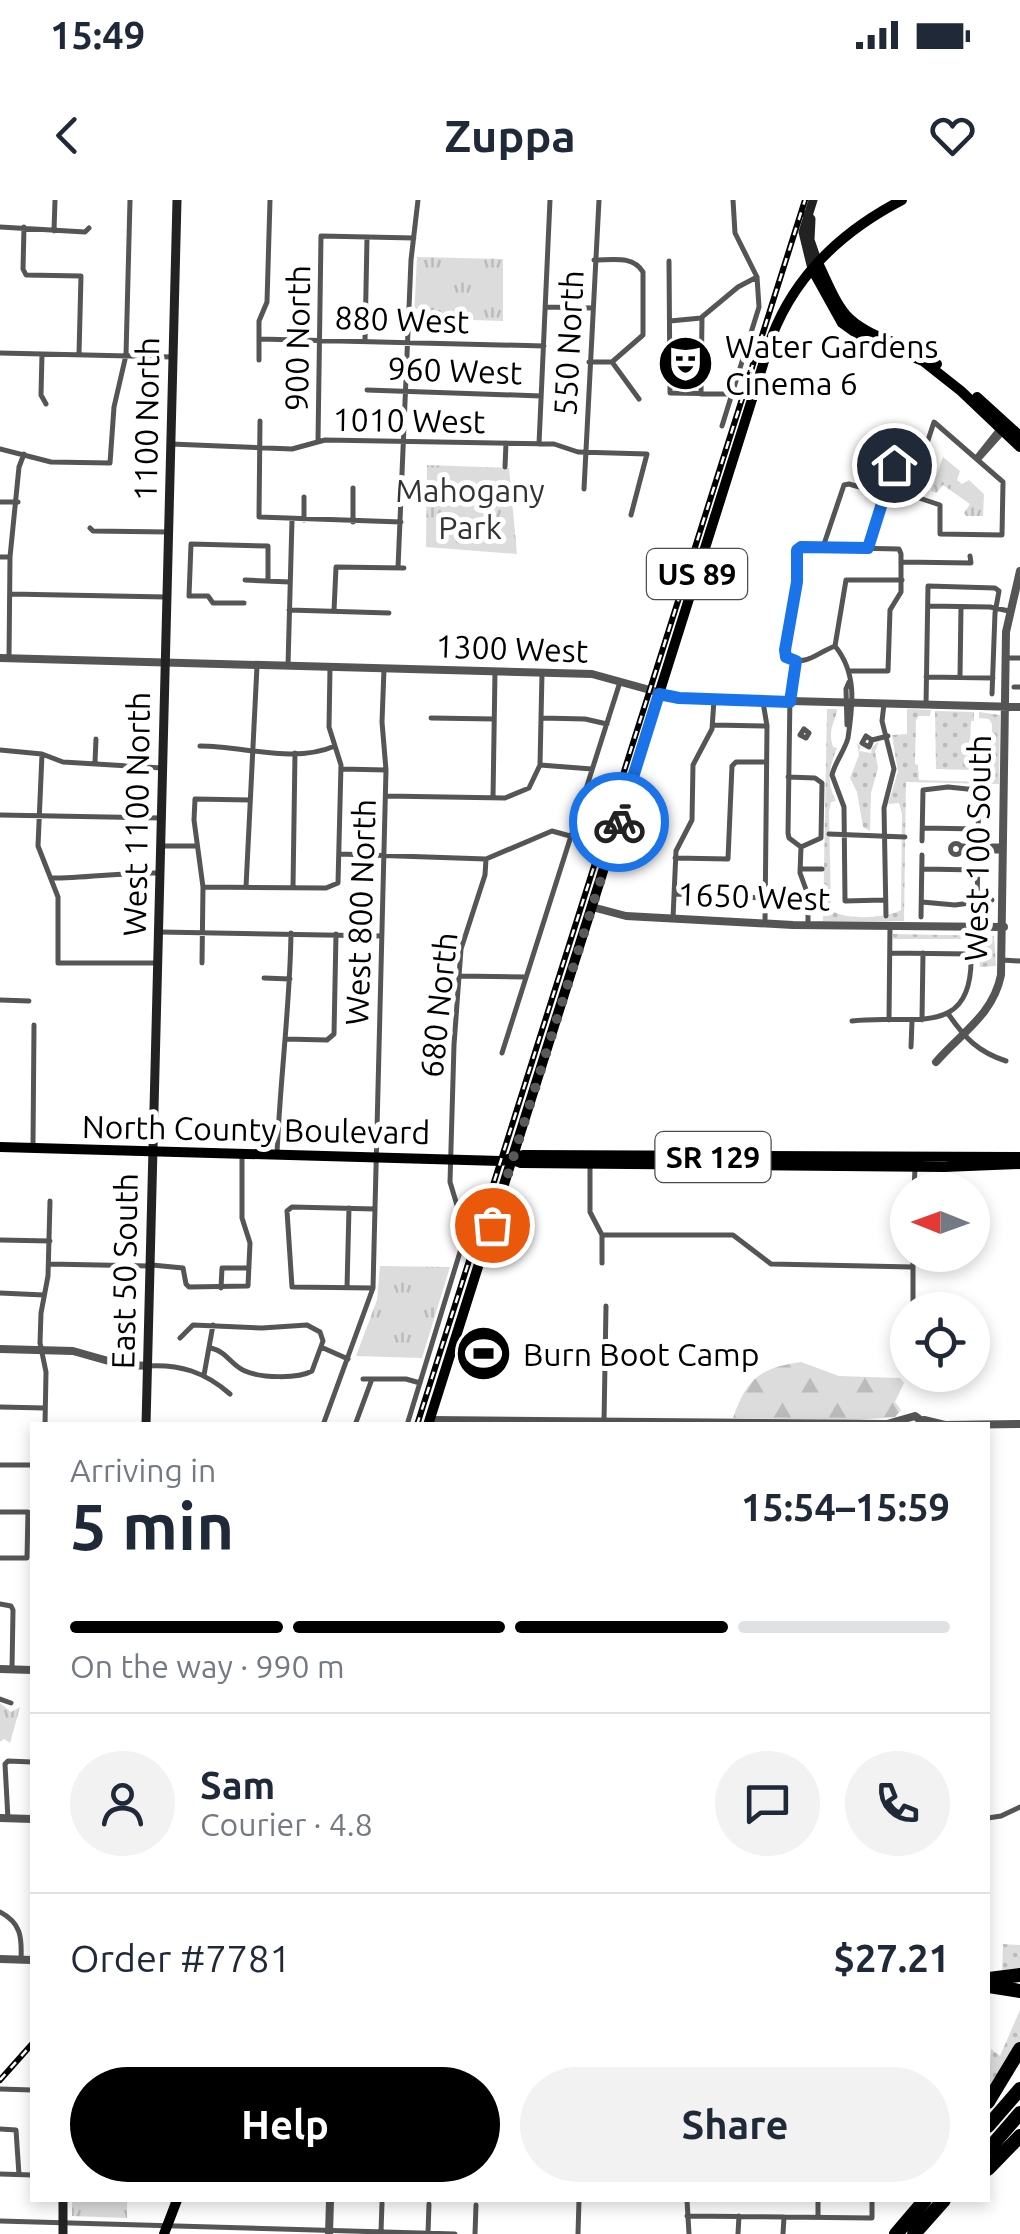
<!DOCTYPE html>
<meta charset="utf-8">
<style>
body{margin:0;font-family:Ubuntu,sans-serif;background:#f2f2f3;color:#1f2937;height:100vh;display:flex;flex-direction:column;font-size:38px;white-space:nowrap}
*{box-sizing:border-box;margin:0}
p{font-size:32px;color:#747a83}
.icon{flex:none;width:55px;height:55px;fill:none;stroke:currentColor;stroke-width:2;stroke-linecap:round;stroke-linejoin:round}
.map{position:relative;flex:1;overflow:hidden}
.drawer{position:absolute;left:30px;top:1222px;width:960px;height:780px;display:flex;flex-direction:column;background:#fff;border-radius:0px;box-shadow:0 5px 15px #0003}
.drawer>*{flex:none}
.needle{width:65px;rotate:271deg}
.fabs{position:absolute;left:890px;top:972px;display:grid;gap:20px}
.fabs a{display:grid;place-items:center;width:100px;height:100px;border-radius:50%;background:#fff;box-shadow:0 5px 15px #0003;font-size:50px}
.pin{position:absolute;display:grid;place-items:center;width:85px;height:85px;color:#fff;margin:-42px;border:5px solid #fff;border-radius:50%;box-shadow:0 2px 10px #0007}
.courier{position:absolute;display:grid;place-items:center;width:100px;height:100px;margin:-50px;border:8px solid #1a73e8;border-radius:50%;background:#fff;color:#222;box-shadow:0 2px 12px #0007}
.overview em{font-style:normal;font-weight:600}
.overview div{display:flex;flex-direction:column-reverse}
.overview{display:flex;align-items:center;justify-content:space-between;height:170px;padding:0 40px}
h1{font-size:65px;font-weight:600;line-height:75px}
.bar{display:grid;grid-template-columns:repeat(4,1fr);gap:15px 10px;align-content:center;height:120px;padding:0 40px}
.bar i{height:12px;border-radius:8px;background:#e0e1e3}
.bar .current{background:#000}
.bar p{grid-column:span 4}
.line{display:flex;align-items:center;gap:25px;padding:0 40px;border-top:2px solid #e0e1e3}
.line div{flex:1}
.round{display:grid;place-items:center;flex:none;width:105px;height:105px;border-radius:52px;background:#f2f2f3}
.cta{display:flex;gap:20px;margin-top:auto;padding:20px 40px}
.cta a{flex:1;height:115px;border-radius:60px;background:#000;color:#fff;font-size:40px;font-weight:600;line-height:115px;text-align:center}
.cta a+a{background:#f2f2f3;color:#1f2937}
.status{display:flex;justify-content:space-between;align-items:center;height:70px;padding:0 50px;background:#fff;direction:ltr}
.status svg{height:28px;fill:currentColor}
header{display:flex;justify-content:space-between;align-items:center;height:130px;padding:0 40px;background:#fff;font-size:45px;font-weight:600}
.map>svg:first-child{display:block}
</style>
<div class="status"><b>15:49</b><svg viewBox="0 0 49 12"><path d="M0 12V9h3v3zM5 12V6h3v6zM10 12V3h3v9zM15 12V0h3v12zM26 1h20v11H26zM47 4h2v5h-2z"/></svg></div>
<header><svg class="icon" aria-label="back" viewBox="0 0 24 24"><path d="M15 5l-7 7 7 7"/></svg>Zuppa<svg class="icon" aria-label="heart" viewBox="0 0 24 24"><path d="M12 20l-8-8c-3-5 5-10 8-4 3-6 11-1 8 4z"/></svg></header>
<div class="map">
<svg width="1020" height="2034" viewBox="0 0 1020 2034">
<defs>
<pattern id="grass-dots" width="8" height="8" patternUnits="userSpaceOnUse" patternTransform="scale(2.5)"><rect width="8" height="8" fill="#dcdcdc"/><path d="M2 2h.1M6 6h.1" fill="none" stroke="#bbb" stroke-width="1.8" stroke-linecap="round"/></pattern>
<pattern id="forest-firs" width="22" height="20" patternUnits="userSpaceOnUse" patternTransform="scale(2.5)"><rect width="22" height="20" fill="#dcdcdc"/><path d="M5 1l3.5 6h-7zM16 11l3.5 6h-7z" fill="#bbb"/></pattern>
<pattern id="park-tufts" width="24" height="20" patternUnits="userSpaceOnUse" patternTransform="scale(2.5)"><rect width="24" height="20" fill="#dcdcdc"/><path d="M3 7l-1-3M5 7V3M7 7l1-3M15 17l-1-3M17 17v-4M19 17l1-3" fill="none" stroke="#bbb"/></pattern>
</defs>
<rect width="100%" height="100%" fill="#fff"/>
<path fill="url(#grass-dots)" d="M 827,509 L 837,509 C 836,522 827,528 833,547 L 837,548 C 829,568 826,582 836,601 L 831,602 L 829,612 L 831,710 C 844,720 885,719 901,710 L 902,614 L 899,603 L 888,604 L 898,572 L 892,535 L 907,534 L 907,509 L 931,510 L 930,516 L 919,516 L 916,520 L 915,564 L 918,565 L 919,580 L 987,582 L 991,573 L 992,524 L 989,519 L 979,518 L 979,512 L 1000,515 L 999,584 L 906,582 L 904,721 L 823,721 Z
M 935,511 L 974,512 L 974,521 L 971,521 L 969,570 L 936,569 Z
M 879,541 L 875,552 L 878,568 L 871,593 L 870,631 L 863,627 L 857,592 L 850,578 L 859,555 L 857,543 L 861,547 L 859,551 L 871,553 L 872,547 Z
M 893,734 L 994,736 L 996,766 L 980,767 L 979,752 L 973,751 L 973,739 L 893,739 Z
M 1003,1744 L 1020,1745 L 1020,1771 L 1002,1772 Z
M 1020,1810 L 1020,1842 L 988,1895 L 991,1849 L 1000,1856 Z"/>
<path fill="url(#forest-firs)" d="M 801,1162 L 839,1176 L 900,1178 L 904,1183 L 895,1202 L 901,1210 L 895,1217 L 853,1220 L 733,1218 C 747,1178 760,1168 801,1162 Z"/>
<path fill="url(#park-tufts)" d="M 417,57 L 503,59 L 503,121 L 414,118 Z
M 943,257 L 960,271 L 957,280 L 962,284 L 969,280 L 984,294 L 983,316 L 966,316 L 964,313 L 970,304 L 943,285 L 936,293 L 931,291 Z
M 427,265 L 509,268 L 517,354 L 426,347 Z
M 380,1066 L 450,1067 L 422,1158 L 356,1156 L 377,1100 Z
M 0,1503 L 11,1512 L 20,1507 L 10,1543 L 4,1539 L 0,1542 Z
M 72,2000 L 127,2000 L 127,2018 L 72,2016 Z"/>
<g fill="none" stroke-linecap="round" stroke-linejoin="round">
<path stroke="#555" stroke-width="5" d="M 0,27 L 85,32 L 89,28
M 24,27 L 23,69 L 26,75 L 81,76 L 79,154
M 54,31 L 55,0
M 669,61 L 670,193 L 733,194
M 545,107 L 592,108
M 670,121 L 701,118
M 259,139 L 544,146
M 365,140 L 367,38
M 0,153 L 172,157
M 42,154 L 41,195 L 46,204
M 259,160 L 259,121 L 267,102 L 270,0
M 589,162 L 612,162 L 643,135 L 643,72 C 633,55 612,60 594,60
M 612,162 L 639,199
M 367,190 L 541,196
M 701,194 L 702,117 L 738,87 L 757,77
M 260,221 L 259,317 L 401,322
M 934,222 L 1003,282 L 1002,335 L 940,334 L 940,305 L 910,295 Z
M 722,226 L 759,107 L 757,77 L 735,33 L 733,0
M 318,241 L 321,36 L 414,38
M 171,244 L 292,249 L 325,240 L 554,244 L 578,252 L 647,254 L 631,315
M 539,244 L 550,0
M 0,249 L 51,262 L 110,263 L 114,207 L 126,155 L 130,0
M 976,258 L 999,229
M 978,260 L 1003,232
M 505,267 L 506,243
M 353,288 L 353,322
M 584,289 L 599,0
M 0,302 L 18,302
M 304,320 L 304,297
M 90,328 L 93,331 L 168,332
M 823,347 L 844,285 L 849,284 L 884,294
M 867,348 L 894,265
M 0,357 L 10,357
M 902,362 L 971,363 L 970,356
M 398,368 L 411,60 L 418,0
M 245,380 L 290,382
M 10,394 L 166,397
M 244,403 L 213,403 L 208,396 L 189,396 L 191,344 L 268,346 L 268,381
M 928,406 L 990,407 L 1009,411
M 289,410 L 389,413
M 334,411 L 336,367 L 404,368
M 835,446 C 816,453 807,467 786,457 L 797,382 L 797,351 L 801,347 L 899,349 L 901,354 L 901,392 L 890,410 L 888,471 L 850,471
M 9,458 L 10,357 L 19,267 L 24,254
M 1005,458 L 1020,458
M 796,461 L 790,495 L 788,633 L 789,638 L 801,647
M 288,465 L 292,320
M 926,477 L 993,478
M 960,477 L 961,407
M 1014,487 L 1020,487
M 763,502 L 767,526 L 765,723
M 884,504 L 882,521 L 894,569 L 884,608 L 886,716
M 926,505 L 928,386 L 995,388 L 999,391 L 995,413 L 992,494
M 431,518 L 494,519
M 541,518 L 585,519 L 607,524
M 713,525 L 767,526
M 847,525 L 846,489 L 849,482
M 804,529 L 809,533 L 806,538 L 800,535 Z
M 872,540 L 866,536 L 862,543 L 869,547 L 872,540 L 888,536
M 200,546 C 244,546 293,564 335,546
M 0,550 L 42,554 L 63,562 L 162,568
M 42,554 L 38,646 L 58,697 L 58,763 L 156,763
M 95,562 L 96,539
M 540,565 L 592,569
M 341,569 L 386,570
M 788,577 L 815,578 L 822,583 L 821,638 L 801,647
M 386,596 L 505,598 L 529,588 L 540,565 L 542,473
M 493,598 L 495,472
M 0,615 L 161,618
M 923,628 L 978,629
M 829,634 L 905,637
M 922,641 L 923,590 L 948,587 L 977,590 L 979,641
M950.5 649a5.5 5.5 0 1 1 11 0a5.5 5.5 0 1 1-11 0Z
M 160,646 L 197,646
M 961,646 L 1003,646
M 801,647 L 800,673 L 808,695 L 808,725
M 961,651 L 1003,651
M 340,654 L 486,659 L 552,631 L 570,636
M 675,658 L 728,659 L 732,566 L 736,562 L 766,562
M 800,669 L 822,669
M 923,669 L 977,670
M 51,678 C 88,678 123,672 160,673
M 203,687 L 326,688 L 338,683 L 341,565 L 329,527 L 330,468
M 246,687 L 257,466
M 293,688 L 295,553
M 674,694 L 766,698
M 884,700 L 845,701 L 844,607 L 832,575 C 835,562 845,550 848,538 C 853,504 857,473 835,446 L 846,380 L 902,380
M 784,701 L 809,701
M 922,702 L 955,705 L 992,700
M 977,703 L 978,657
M 921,717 L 922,655
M 673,718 L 676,651 L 692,620 L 693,565 L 712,529 L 714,500
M 160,732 L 382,736
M 1002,760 L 1020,761
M 202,763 L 203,687 L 194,620 L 195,599 L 250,600
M 459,776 L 526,777
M 264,778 L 290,779
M 0,800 L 29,801
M 949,815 C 965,838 978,852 1006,861
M 889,820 L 890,725
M 922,820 L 923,753
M 852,821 C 909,813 974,842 971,754 L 890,753
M 285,839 L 327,840 L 334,834 L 336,734
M 911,847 L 912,821
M 502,853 L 620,482
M 33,945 L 34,825
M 277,954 C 280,879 290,807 291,733
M 590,967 L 590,1012 L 602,1035 L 602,1063
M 914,990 L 915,968
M 602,1035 L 733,1035 L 771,1064 L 913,1067
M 0,1040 L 50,1041
M 49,1064 L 149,1066
M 152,1065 L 183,1068 L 186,1084 L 189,1087 L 248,1086 L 250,1043 L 242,1018 L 242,957
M 221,1088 L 222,1068 L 249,1068
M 347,1088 L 349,1008
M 373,1088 L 292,1087 L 287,1011 L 292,1007 L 375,1009
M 0,1093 L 44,1095
M 913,1104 L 913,1055
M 180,1138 L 193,1125 L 262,1128 L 307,1125 L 320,1132 L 323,1141 L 312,1171 C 298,1179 261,1178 245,1171 C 231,1165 227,1152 211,1148
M 321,1147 L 348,1159
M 147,1166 C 180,1164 205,1172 230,1194
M 204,1175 L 213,1125
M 372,1179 L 406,1179 L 420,1183
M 0,1207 L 45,1208
M 604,1222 L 606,1106
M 45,1225 L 46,1172 L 40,1143 L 41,1113 L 48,1076 L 50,1001
M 323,1225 L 373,1088 L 386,570 L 382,522 L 384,469
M 355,1225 L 372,1179 L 363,1179
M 407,1225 L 464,1039 L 463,1025 L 450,982 L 454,845 L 461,749 L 485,675 L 486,659
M 0,1265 L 32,1265
M 0,1312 L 28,1312 L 27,1358 L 0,1358
M 0,1404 L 11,1406 L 13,1410 L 12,1469
M 0,1499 L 11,1503
M 988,1618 L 1001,1616 L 1020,1607
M 8,1619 L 5,1564 L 8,1561 L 32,1562
M 0,1712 C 21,1723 22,1737 21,1759
M 0,1889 L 32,1890
M 0,1929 L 16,1930 L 19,1975
M 0,1974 L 32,1975
M 687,2000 L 689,2034
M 687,2016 L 872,2018 L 872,2000
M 818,2017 L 818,2000
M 0,2021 L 455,2034
M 381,2032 L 382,2003
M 428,2033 L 429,2004
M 475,2034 L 476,2005
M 578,2034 L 579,2000
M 738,2034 L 739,2016
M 783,2034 L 784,2017"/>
<path stroke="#555" stroke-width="8" d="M 0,458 L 592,474 L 679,498 L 1020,507
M 592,707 L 626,716 L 793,725 L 1004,727
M 936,862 C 961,833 993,815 1001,775 L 1006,432 L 1020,371
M 0,1149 L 73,1151 L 119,1164 L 147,1166
M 430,1220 L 887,1224 L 915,1216 L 927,1225
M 924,1220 L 945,1225 L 1020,1224
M 0,1469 L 32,1470
M 0,1618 L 32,1619
M 0,1759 L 32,1760
M 329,2034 L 330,2000"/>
<path stroke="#222" stroke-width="9" d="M 807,15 L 811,19 L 810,40 L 818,63
M 812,69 L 803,32 L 813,0
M 146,1225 L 177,0
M 63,2034 L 63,2000"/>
<path stroke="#000" stroke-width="10" d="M 818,63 C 827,81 836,106 850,119 C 875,142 912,143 937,164
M 812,69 L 842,123 L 860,136 L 923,161 L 961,191 L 1020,247
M 977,197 L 1020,236
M 0,947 L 501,961 L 523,955 L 1020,957
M 513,960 L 521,963 L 944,967 L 1020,964
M 428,1225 L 772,136 C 796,74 844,30 902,0
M 164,2034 L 177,2000"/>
<path stroke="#000" stroke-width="14" d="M 989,1779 L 1020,1775
M 989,1786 L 1020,1791
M 988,1902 L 1020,1849
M 988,1926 L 1020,1889
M 988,1950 L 1020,1913
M 988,1969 L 1020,1936
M 896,2034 L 925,2000
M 914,2034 L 944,2000"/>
<defs>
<path id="rail" d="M 417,1225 L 805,0
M 0,1880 L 32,1844"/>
</defs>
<use href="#rail" stroke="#000" stroke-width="6"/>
<use href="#rail" stroke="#fff" stroke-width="2.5" stroke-dasharray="8" stroke-linecap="butt"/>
</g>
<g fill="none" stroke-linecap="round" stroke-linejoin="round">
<path stroke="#595959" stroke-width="10" stroke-dasharray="0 18" d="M 492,1025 L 619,622"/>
<path stroke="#1a73e8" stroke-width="12" d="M 619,622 L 659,494 L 679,498 L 790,502 L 796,461 L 786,457 L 785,450 L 797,382 L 797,350 L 801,347 L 868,348 L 894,265"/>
</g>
<defs>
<symbol id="theatre-disc" viewBox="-11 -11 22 22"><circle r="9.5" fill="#000" stroke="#fff"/><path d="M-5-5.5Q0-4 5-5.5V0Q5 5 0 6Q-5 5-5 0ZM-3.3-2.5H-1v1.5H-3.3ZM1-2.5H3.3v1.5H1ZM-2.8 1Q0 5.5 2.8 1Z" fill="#fff"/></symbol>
<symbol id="stadium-disc" viewBox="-11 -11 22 22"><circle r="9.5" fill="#000" stroke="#fff"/><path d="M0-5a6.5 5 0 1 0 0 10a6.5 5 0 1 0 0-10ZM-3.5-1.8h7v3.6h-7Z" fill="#fff"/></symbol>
</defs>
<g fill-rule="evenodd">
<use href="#theatre-disc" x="654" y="132" width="63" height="63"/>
<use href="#stadium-disc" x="452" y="1122" width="63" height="63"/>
</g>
<g text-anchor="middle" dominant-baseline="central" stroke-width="10" stroke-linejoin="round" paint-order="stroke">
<g fill="#fff" stroke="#4c4c4c" stroke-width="2.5">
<rect x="647" y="349" width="100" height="50" rx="8"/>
<rect x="655.5" y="932" width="115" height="50" rx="8"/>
</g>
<g font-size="30" font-weight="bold" fill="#000">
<text x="697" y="374">US 89</text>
<text x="713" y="957">SR 129</text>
</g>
<g font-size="32" fill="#000" stroke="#fff">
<text transform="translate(402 119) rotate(2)">880 West</text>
<text transform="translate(297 138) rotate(-89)">900 North</text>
<text transform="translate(568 143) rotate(-87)">550 North</text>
<text transform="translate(455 170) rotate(2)">960 West</text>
<text transform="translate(146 219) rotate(-89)">1100 North</text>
<text transform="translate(409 220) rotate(1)">1010 West</text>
<text transform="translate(512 448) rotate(2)">1300 West</text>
<text transform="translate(136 614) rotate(-89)">West 1100 North</text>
<text transform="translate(977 648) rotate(-89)">West 100 South</text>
<text transform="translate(754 696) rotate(2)">1650 West</text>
<text transform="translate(360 712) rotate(-88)">West 800 North</text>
<text transform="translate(438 805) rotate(-84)">680 North</text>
<text transform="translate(256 929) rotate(1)">North County Boulevard</text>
<text transform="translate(124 1071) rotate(-89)">East 50 South</text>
</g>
<g font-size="32" fill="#000" stroke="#fff" text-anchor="start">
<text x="725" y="146">Water Gardens<tspan x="725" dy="37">Cinema 6</tspan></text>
<text x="523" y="1154">Burn Boot Camp</text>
</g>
<g font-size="32" fill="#333" stroke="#fff">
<text x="470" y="290">Mahogany<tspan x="470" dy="37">Park</tspan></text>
</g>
</g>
</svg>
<div class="fabs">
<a><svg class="needle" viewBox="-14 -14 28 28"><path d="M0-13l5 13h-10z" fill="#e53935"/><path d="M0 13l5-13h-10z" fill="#747a83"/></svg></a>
<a><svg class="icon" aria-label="locate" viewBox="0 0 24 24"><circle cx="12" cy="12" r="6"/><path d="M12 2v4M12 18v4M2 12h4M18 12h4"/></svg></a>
</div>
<div class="pin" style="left:492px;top:1025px;background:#ea580c"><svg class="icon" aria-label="bag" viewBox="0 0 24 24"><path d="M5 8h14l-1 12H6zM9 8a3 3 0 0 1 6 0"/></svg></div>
<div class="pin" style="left:894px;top:265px;background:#1f2937"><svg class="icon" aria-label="home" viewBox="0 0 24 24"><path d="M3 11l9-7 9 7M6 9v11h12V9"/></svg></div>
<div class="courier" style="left:619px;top:622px"><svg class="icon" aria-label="bike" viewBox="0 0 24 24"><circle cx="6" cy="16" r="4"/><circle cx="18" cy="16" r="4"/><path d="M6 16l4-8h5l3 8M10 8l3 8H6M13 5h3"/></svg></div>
<section class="drawer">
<div class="overview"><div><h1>5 min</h1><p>Arriving in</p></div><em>15:54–15:59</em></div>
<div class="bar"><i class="current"></i><i class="current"></i><i class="current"></i><i></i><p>On the way · 990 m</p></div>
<div class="line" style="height:180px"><a class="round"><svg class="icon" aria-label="person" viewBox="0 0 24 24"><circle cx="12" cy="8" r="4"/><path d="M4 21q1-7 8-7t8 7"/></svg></a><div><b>Sam</b><p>Courier · 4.8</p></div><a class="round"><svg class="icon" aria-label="chat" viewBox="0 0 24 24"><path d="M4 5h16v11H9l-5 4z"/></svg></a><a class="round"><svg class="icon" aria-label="phone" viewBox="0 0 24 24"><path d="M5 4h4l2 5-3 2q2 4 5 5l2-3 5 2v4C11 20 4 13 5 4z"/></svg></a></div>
<div class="line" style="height:130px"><div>Order #7781</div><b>$27.21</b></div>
<div class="cta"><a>Help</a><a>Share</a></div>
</section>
</div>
